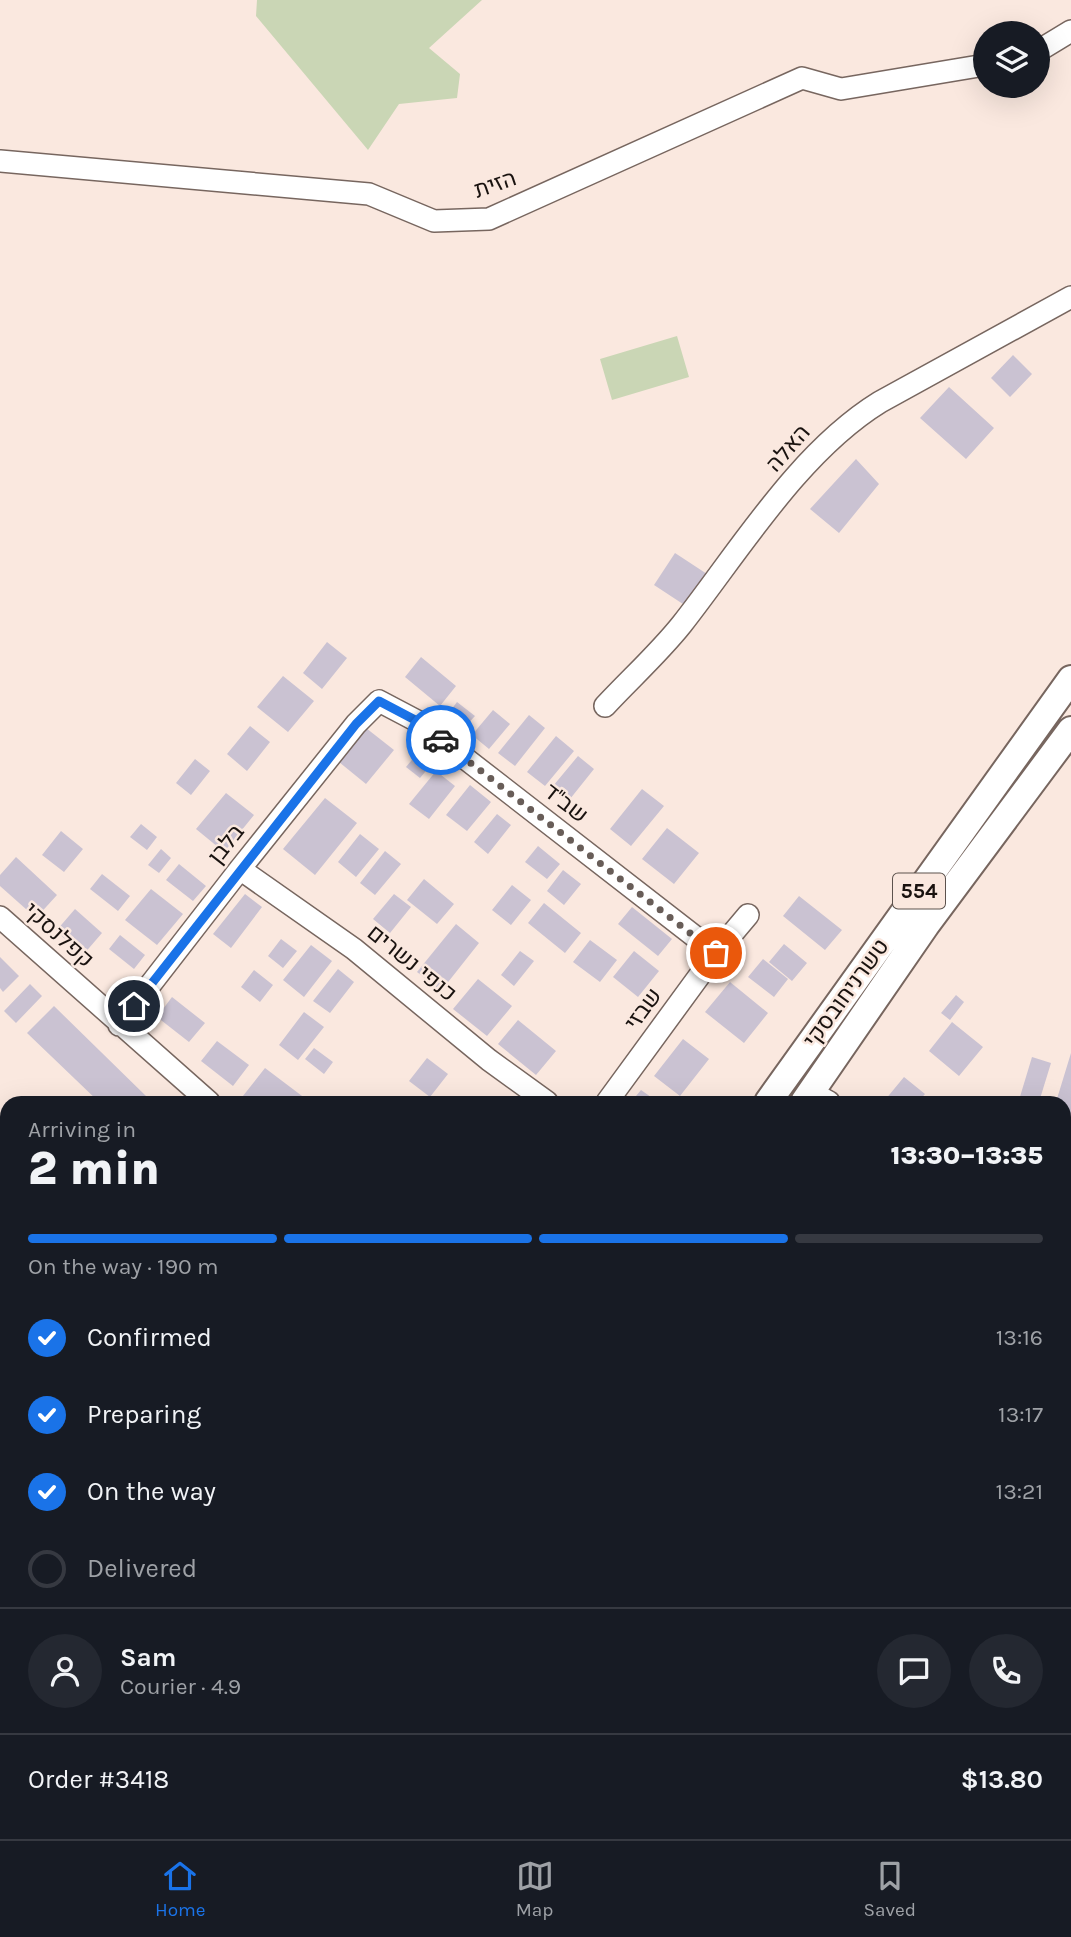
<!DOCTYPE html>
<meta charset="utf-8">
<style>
body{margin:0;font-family:Karla,Heebo,sans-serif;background:#242831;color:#f1f3f6;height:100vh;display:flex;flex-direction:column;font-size:26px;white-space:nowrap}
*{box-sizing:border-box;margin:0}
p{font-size:23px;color:#9ea1a6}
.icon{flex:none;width:38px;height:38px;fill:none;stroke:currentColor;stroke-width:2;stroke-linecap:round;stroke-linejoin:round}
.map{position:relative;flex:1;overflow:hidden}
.drawer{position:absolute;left:0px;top:1096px;width:1071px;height:744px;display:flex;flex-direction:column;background:#171b24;border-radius:21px 21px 0 0;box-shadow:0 7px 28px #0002}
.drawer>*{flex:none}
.buttons{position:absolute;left:973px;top:21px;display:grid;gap:14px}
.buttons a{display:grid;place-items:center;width:77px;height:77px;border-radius:50%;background:#171b24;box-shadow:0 7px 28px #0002;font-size:35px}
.pin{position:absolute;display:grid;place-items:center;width:60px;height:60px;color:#fff;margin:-30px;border:4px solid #fff;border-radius:50%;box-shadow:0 2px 7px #0007}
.courier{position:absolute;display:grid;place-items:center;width:70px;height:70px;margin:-35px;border:5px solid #1a73e8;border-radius:50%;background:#fff;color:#222;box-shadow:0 2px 9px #0007}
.head em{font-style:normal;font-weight:800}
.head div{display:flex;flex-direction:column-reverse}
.head{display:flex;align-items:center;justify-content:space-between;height:119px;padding:0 28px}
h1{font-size:46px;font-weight:800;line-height:52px}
.bar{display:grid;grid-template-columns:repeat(4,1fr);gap:10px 7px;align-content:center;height:84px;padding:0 28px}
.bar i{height:9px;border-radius:5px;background:#363941}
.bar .current{background:#1a73e8}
.bar p{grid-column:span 4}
.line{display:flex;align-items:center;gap:18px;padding:0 28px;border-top:2px solid #363941}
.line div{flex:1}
.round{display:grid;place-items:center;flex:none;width:74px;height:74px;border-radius:37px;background:#242831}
ol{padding:0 28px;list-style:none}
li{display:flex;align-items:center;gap:21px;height:77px}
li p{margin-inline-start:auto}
li .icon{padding:7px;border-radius:50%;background:#1a73e8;color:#fff;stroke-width:4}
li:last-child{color:#9ea1a6}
li i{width:38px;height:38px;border:4px solid #363941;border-radius:50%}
.tab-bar{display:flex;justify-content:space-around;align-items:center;height:98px;border-top:2px solid #363941;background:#171b24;font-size:19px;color:#9ea1a6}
.tab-bar a{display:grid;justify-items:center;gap:4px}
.tab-bar .current{color:#1a73e8}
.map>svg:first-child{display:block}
</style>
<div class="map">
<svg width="1071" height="1839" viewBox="0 0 1071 1839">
<rect width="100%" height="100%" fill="#fae8df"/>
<path fill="#cad6b5" d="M 257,0 L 482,0 L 429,48 L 460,74 L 457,98 L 399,104 L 368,150 L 256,16 Z
M 677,336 L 689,377 L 612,400 L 600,359 Z"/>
<path fill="#cac2d2" d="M 1013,355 L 1032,374 L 1010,397 L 991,378 Z
M 949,387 L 994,428 L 966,459 L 920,418 Z
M 856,459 L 879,484 L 839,533 L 810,509 Z
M 675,553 L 707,574 L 686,606 L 654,585 Z
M 327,642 L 347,658 L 322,689 L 303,673 Z
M 421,657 L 456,686 L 440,706 L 405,677 Z
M 283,676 L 314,701 L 288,732 L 257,707 Z
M 457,702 L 475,716 L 465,727 L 448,714 Z
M 493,710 L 510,724 L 489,749 L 472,735 Z
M 529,715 L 545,728 L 515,766 L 498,753 Z
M 250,726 L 270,742 L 247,771 L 227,754 Z
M 366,728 L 394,750 L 366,784 L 339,762 Z
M 556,736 L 574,751 L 545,786 L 527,772 Z
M 421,749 L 435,760 L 420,778 L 406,767 Z
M 578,756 L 594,769 L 570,799 L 553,786 Z
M 195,759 L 210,771 L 191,795 L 176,783 Z
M 436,771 L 455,786 L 429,819 L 409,804 Z
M 470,785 L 491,802 L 467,831 L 446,815 Z
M 642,789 L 664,806 L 631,846 L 610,829 Z
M 226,793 L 254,815 L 224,852 L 196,829 Z
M 325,798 L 357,823 L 315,875 L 283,849 Z
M 497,814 L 511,825 L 488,854 L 474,842 Z
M 141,824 L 157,837 L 147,850 L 130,837 Z
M 667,828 L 699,853 L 674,884 L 642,859 Z
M 61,831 L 83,849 L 64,872 L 42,855 Z
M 360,834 L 379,849 L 356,877 L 338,862 Z
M 538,846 L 560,864 L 547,879 L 525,862 Z
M 161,849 L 171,858 L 159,873 L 148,865 Z
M 385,851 L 401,864 L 375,895 L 360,883 Z
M 16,857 L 57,895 L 36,918 L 0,886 L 0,875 Z
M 179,864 L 206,886 L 193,901 L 166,880 Z
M 563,870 L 581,884 L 564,905 L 547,891 Z
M 102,874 L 130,896 L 118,911 L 90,889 Z
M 424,879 L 454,904 L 437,924 L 407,900 Z
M 512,885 L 531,900 L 511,925 L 492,910 Z
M 151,889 L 183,914 L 157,945 L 125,920 Z
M 245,894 L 262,907 L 231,948 L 213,934 Z
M 394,894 L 411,907 L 390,933 L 373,919 Z
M 799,896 L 842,930 L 825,950 L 783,916 Z
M 544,903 L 581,933 L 565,953 L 528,923 Z
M 632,907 L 672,939 L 658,956 L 618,924 Z
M 75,909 L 102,933 L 83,955 L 56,931 Z
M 456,924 L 479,943 L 441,991 L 417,972 Z
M 120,935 L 145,955 L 134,969 L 109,949 Z
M 281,939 L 297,951 L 283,968 L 268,956 Z
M 590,940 L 617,960 L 600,982 L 573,962 Z
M 784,944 L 807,963 L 792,981 L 769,962 Z
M 311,945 L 332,961 L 304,997 L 283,980 Z
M 520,951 L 534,961 L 514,986 L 501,975 Z
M 634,951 L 659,971 L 638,997 L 613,977 Z
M 0,957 L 19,976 L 3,992 L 0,988 Z
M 763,959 L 788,979 L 774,997 L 748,977 Z
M 338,969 L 354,982 L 330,1013 L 313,1001 Z
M 254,970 L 273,985 L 260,1002 L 241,987 Z
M 478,979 L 512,1006 L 487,1036 L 453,1009 Z
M 730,982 L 768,1013 L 744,1043 L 705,1012 Z
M 30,984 L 42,996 L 16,1023 L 4,1011 Z
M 956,995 L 964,1002 L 950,1020 L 941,1013 Z
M 172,997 L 205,1023 L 189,1042 L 157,1017 Z
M 54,1006 L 147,1097 L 142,1102 L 99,1102 L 27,1033 Z
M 304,1012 L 324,1027 L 298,1060 L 279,1045 Z
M 518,1020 L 556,1051 L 536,1075 L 498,1044 Z
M 952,1022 L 983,1047 L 959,1076 L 929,1051 Z
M 683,1039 L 709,1059 L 680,1096 L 654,1076 Z
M 217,1041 L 249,1065 L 233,1086 L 201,1061 Z
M 314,1048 L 333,1062 L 324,1074 L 305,1059 Z
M 1071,1053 L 1071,1122 L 1064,1120 L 1064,1102 L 1056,1102 Z
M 1032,1057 L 1051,1063 L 1039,1102 L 1019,1100 Z
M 427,1058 L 448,1074 L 430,1097 L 409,1081 Z
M 265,1068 L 310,1102 L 240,1102 L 239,1101 Z
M 904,1077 L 925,1094 L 918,1102 L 887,1102 L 885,1100 Z
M 641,1090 L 658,1102 L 631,1102 Z
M 7,1151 L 7,1186 L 0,1191 L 0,1157 Z
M 1064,1258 L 1071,1260 L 1071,1276 L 1066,1291 L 1064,1290 Z
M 1071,1339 L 1071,1372 L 1064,1370 L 1064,1360 Z
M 7,1369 L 7,1429 L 0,1433 L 0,1373 Z
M 1064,1465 L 1071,1467 L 1071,1505 L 1064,1503 Z
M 7,1529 L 7,1565 L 0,1555 L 0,1534 Z
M 1064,1540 L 1071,1541 L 1065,1570 L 1064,1570 Z
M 0,1605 L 7,1605 L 7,1636 L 0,1636 Z
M 363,1832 L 396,1832 L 400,1835 L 398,1839 L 358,1839 Z
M 534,1832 L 586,1832 L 583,1839 L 538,1839 L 532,1837 Z"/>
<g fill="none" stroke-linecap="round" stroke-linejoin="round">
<defs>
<path id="minor" d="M 1038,51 L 1071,31
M 0,161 L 369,194 L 434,221 L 489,219 L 802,78 L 841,89 L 985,65
M 605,706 C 630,679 659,653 682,624 C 740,550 799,452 880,402 L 1071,297
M 240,869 L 354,949 L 489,1060 L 547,1102
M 0,917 L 209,1102
M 119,1025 L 240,869 L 356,724 L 379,701 L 417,721 L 716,953
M 811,1092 L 829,1102
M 607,1102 L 716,953 L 748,915
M 1064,1213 L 1071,1215
M 0,1290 L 7,1301
M 0,1473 L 7,1470
M 1064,1586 L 1071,1587
M 0,1677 L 7,1675
M 601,1839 L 604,1832
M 832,1839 L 834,1832"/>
<path id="major" d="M 768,1102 L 1071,679
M 804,1102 L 926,925 L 1071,730
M 0,1836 L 10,1839
M 191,1839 L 197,1832
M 239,1839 L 244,1832"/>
</defs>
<use href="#minor" stroke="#77665f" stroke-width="24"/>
<use href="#major" stroke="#77665f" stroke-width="30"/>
<use href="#minor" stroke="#fff" stroke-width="21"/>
<use href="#major" stroke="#fff" stroke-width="26"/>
</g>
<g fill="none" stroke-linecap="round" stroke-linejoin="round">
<path stroke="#685d58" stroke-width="7" stroke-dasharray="0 12.6" d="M 441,740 L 716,953"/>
<path stroke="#1a73e8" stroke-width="9" d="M 134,1006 L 356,724 L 379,701 L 417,721 L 441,740"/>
</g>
<g text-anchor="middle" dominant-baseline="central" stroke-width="5" stroke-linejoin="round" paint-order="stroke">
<rect fill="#fae8df" stroke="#5c524d" stroke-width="2" x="893" y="873.5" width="52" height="35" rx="5"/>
<g font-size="21" font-weight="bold" fill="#19120f">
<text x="919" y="891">554</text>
</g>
<g font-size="23" fill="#19120f" stroke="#fae8df">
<text transform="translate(495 184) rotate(-19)">הזית</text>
<text transform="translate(788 448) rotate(-49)">האלה</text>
<text transform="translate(566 803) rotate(38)">שב''ד</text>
<text transform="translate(226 844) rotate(-52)">בלבן</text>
<text transform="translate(59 935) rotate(42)">קפלנסקי</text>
<text transform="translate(412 963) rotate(39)">כנפי נשרים</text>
<text transform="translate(846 993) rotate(-54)">טשרניחובסקי</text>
<text transform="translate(643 1009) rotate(-54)">שבזי</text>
</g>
</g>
</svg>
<div class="buttons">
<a><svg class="icon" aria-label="layers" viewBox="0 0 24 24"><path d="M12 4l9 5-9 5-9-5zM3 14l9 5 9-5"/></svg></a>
</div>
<div class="pin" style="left:716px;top:953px;background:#ea580c"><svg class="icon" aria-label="bag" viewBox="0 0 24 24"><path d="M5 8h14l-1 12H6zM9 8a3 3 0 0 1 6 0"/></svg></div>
<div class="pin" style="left:134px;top:1006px;background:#1f2937"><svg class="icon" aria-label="home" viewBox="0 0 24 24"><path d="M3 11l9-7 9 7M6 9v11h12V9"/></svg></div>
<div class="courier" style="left:441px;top:740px"><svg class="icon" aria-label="car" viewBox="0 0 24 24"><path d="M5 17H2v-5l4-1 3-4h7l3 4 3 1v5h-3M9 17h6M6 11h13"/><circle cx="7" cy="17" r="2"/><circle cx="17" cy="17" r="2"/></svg></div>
<section class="drawer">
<div class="head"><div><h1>2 min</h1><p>Arriving in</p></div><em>13:30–13:35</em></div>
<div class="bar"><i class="current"></i><i class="current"></i><i class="current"></i><i></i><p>On the way · 190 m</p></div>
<ol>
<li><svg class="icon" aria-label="check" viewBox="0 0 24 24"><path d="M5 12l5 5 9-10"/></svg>Confirmed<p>13:16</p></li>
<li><svg class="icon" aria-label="check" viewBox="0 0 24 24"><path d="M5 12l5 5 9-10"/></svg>Preparing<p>13:17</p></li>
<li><svg class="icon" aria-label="check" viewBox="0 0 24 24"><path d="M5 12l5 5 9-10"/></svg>On the way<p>13:21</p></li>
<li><i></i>Delivered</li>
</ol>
<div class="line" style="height:126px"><a class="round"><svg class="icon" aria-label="person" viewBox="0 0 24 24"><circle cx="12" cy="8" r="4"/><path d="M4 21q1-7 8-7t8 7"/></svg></a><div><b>Sam</b><p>Courier · 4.9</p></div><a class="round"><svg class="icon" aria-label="chat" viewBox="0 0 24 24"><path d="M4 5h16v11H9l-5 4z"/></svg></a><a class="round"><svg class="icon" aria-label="phone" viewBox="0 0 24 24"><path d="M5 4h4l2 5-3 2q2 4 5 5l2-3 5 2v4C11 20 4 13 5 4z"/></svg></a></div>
<div class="line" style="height:91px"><div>Order #3418</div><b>$13.80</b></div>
</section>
</div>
<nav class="tab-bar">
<a class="current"><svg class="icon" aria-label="home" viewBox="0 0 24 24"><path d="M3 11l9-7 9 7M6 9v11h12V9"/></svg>Home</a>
<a><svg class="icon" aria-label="map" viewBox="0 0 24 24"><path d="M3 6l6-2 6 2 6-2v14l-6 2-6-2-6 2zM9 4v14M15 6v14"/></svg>Map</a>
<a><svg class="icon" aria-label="saved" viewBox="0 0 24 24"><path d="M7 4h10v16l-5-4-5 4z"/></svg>Saved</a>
</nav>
